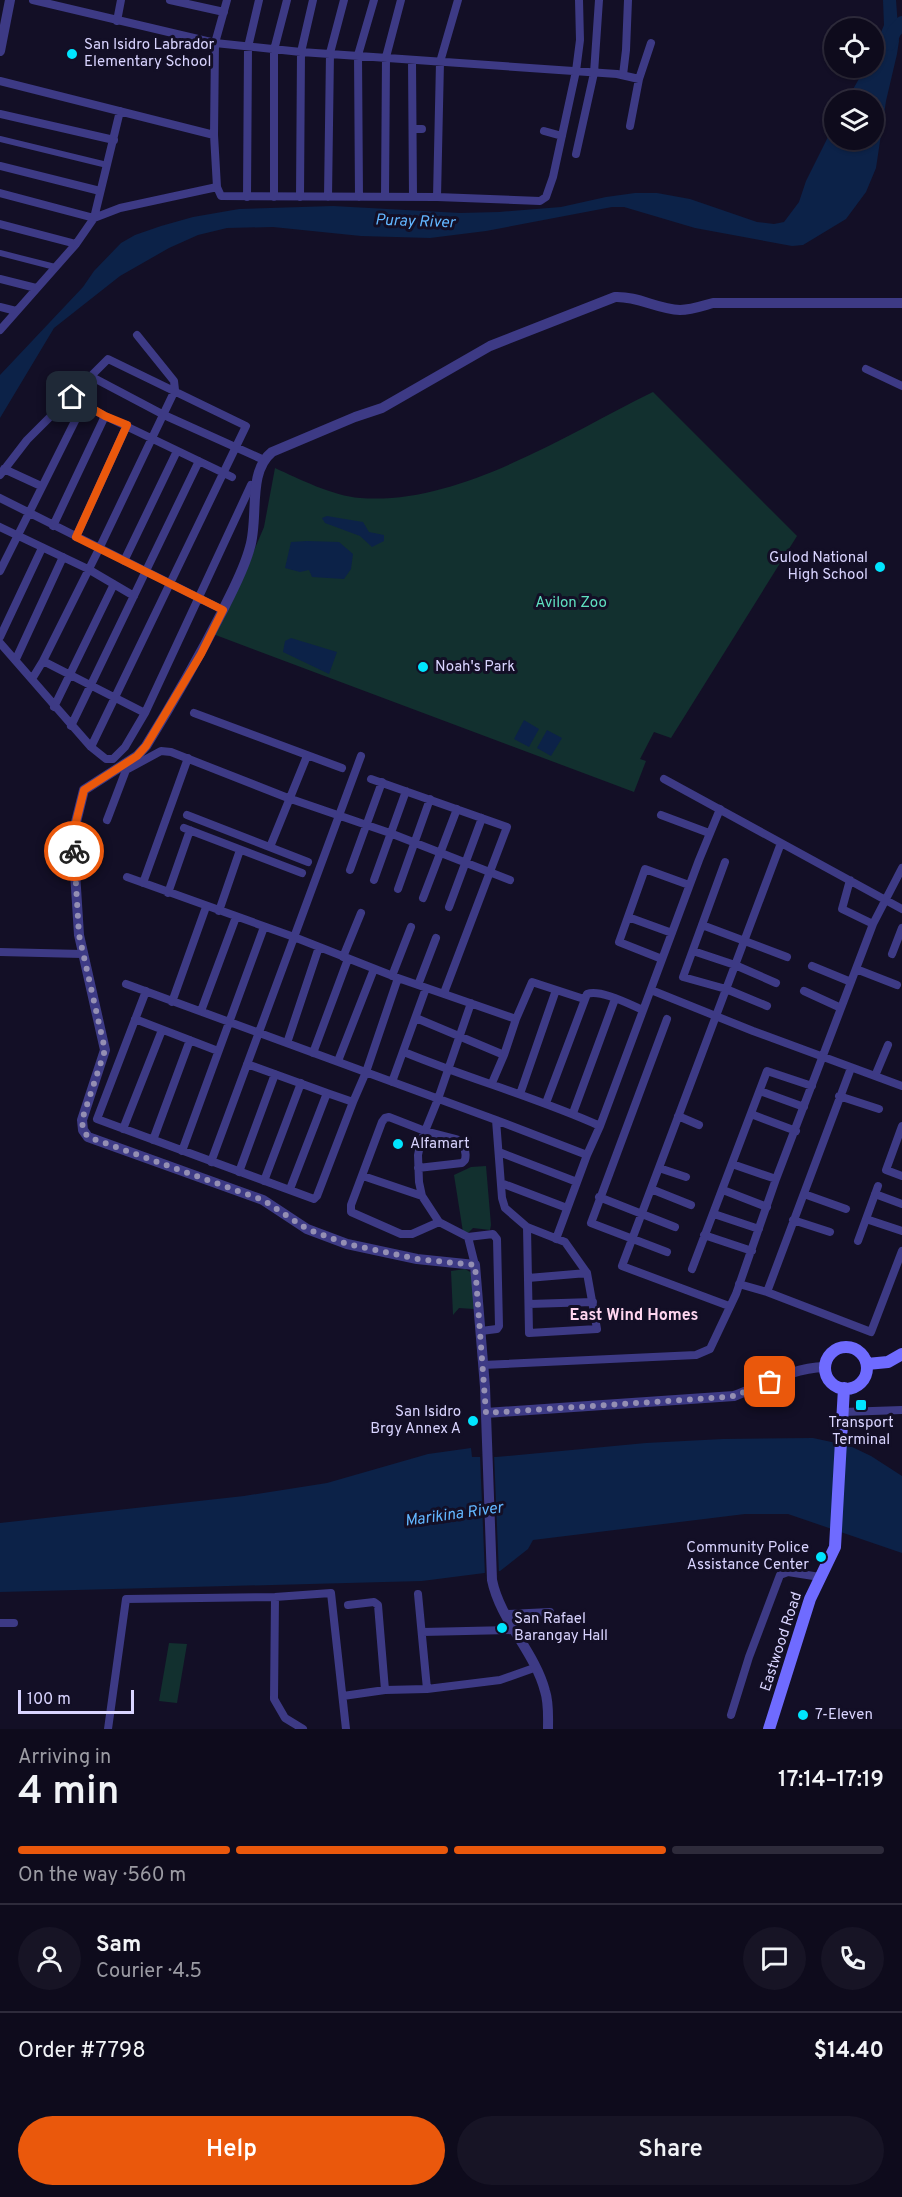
<!DOCTYPE html>
<meta charset="utf-8">
<style>
body{margin:0;font-family:Overpass,sans-serif;background:#171425;color:#f1f3f6;height:100vh;display:flex;flex-direction:column;font-size:22px;white-space:nowrap}
*{box-sizing:border-box;margin:0}
p{font-size:20px;color:#9b9ba3}
.icon{flex:none;width:33px;height:33px;fill:none;stroke:currentColor;stroke-width:2;stroke-linecap:round;stroke-linejoin:round}
.map{position:relative;height:1729px;overflow:hidden}
.panel{display:flex;flex-direction:column;background:#0e0b1c;flex:1}
.panel>*{flex:none}
.controls{position:absolute;left:824px;top:18px;display:grid;gap:12px}
.controls a{display:grid;place-items:center;width:60px;height:60px;border-radius:50%;background:#0e0b1c;box-shadow:0 2px 4px #0004,0 0 0 2px #2e2b3b;font-size:30px}
.scale{position:absolute;left:18px;bottom:15px;width:116px;box-sizing:border-box;padding-left:6px;border:3px solid #d9d4ff;border-top:0;font-size:16px;line-height:21px;white-space:nowrap;color:#d9d4ff;-webkit-text-stroke:4px #130f26;paint-order:stroke}
.pin{position:absolute;display:grid;place-items:center;width:51px;height:51px;color:#fff;margin:-26px;border-radius:12px;box-shadow:0 3px 9px #0006}
.courier{position:absolute;display:grid;place-items:center;width:60px;height:60px;margin:-30px;border:4px solid #ea580c;border-radius:50%;background:#fff;color:#222;box-shadow:0 2px 8px #0007}
.head em{font-style:normal;font-weight:600}
.head div{display:flex;flex-direction:column-reverse}
.head{display:flex;align-items:center;justify-content:space-between;height:102px;padding:0 18px}
h1{font-size:39px;font-weight:600;line-height:45px}
.bar{display:grid;grid-template-columns:repeat(4,1fr);gap:9px 6px;align-content:center;height:72px;padding:0 18px}
.bar i{height:8px;border-radius:4px;background:#2e2b3b}
.bar .current{background:#ea580c}
.bar p{grid-column:span 4}
.line{display:flex;align-items:center;gap:15px;padding:0 18px;border-top:2px solid #2e2b3b}
.line div{flex:1}
.round{display:grid;place-items:center;flex:none;width:63px;height:63px;border-radius:32px;background:#171425}
.cta{display:flex;gap:12px;margin-top:auto;padding:12px 18px}
.cta a{flex:1;height:69px;border-radius:36px;background:#ea580c;color:#fff;font-size:24px;font-weight:600;line-height:69px;text-align:center}
.cta a+a{background:#171425;color:#f1f3f6}
.map>svg:first-child{display:block}
</style>
<div class="map">
<svg width="902" height="1729" viewBox="0 0 902 1729">
<rect width="100%" height="100%" fill="#130f26"/>
<path fill="#12302f" d="M 653,392 L 797,536 L 671,738 L 654,732 L 640,759 L 646,761 L 634,792 L 213,634 L 241,581 L 264,527 L 275,468 C 299,479 333,496 360,498 C 458,506 567,434 653,392 Z
M 486,1166 L 491,1225 L 490,1230 L 473,1228 L 468,1233 L 463,1232 L 454,1175 L 471,1167 Z
M 465,1269 L 472,1273 L 474,1309 L 459,1308 L 453,1315 L 451,1271 Z
M 169,1643 L 187,1644 L 177,1703 L 159,1701 Z"/>
<path fill="#0c2248" d="M 883,0 L 896,0 L 899,41 L 897,54 L 886,101 L 876,168 L 866,192 L 846,219 L 803,245 L 792,246 L 695,228 L 624,207 L 612,207 L 486,231 L 430,238 L 361,236 L 273,227 L 227,228 L 198,235 L 169,248 L 120,276 L 54,328 L 0,418 L 0,375 L 83,287 L 94,271 L 121,243 L 135,235 L 161,226 L 193,217 L 239,209 L 333,206 L 460,213 L 499,212 L 561,207 L 606,197 L 635,193 L 657,193 L 690,199 L 757,222 L 774,224 L 784,222 L 799,202 L 806,181 L 834,125 L 834,140 L 873,140 L 873,100 L 847,100 L 865,68 L 873,68 L 873,52 L 884,25 Z
M 327,516 L 363,522 L 369,532 L 384,535 L 384,541 L 372,547 L 360,536 L 325,523 L 322,518 Z
M 307,541 L 339,542 L 353,554 L 351,569 L 344,579 L 312,577 L 309,570 L 300,572 L 285,568 L 291,542 Z
M 291,638 L 337,652 L 329,674 L 283,652 L 285,641 Z
M 524,720 L 539,729 L 529,747 L 514,739 Z
M 547,730 L 562,738 L 551,756 L 537,748 Z
M 813,1438 L 850,1446 L 871,1456 L 902,1476 L 902,1553 L 788,1514 L 745,1514 L 533,1540 L 528,1549 L 500,1571 L 422,1581 L 0,1592 L 0,1523 L 244,1496 L 327,1483 L 428,1454 L 471,1448 L 472,1457 L 496,1457 L 646,1443 L 723,1439 Z"/>
<path fill="#130f26" d="M 494,1454 L 499,1574 L 485,1576 L 480,1455 Z"/>
<g fill="none" stroke-linecap="round" stroke-linejoin="round">
<path stroke="#0c2248" stroke-width="14" d="M 889,44 L 894,32 L 902,23"/>
<path stroke="#3d3a85" stroke-width="6" d="M 0,139 L 107,165
M 0,253 L 55,267"/>
<path stroke="#3d3a85" stroke-width="8" d="M 33,0 L 215,43 L 301,52 L 617,74 L 639,79 L 651,43
M 170,0 L 224,12
M 227,0 L 215,43 L 214,135 L 217,187 L 221,196 L 437,197 L 540,201 L 546,197 L 553,177 L 576,71 L 580,40 L 579,0
M 117,21 L 121,0
M 412,60 L 413,197
M 623,75 L 626,50 L 628,0
M 0,81 L 214,135
M 0,114 L 114,140
M 630,126 L 639,79
M 413,129 L 422,129
M 544,131 L 562,136
M 576,154 L 594,73 L 599,0
M 0,166 L 100,191
M 0,193 L 94,218 L 120,208 L 217,187
M 247,197 L 248,47 L 259,0
M 274,197 L 274,50 L 287,0
M 300,197 L 301,52 L 313,0
M 328,197 L 330,53 L 344,0
M 359,197 L 358,55 L 374,0
M 385,197 L 386,57 L 401,0
M 437,197 L 440,62 L 458,0
M 0,224 L 76,244
M 0,279 L 36,288
M 0,307 L 16,311
M 0,330 L 76,244 L 94,218 L 120,111
M 866,369 L 902,386
M 92,377 L 164,415 L 264,460
M 79,402 L 105,416 L 232,477
M 4,469 L 41,486
M 0,475 L 27,440 L 108,359 L 246,426 L 91,747
M 0,498 L 223,610
M 53,526 L 105,416
M 0,527 L 88,569 L 134,596
M 76,537 L 127,425
M 124,561 L 177,451
M 0,571 L 83,405
M 0,637 L 42,548
M 0,643 L 91,747 L 106,759 L 113,759 L 125,747 L 145,713 L 251,485
M 16,659 L 63,557
M 43,661 L 145,713
M 32,679 L 43,661 L 99,549 L 175,390 L 174,381 L 137,335
M 54,707 L 114,584
M 194,713 L 342,768
M 71,726 L 199,461
M 371,779 L 507,827 L 444,993
M 664,779 L 902,909
M 187,815 L 308,862
M 661,815 L 709,833
M 107,820 L 126,770 L 161,751 L 171,752 L 288,798 L 390,833 L 510,880
M 184,828 L 302,873
M 270,847 L 307,756
M 725,862 L 683,977 L 726,989 L 767,1006
M 350,870 L 382,782
M 127,877 L 294,937 L 398,978 L 516,1019 L 504,1055 L 492,1083
M 374,880 L 406,791
M 850,880 L 842,909 L 873,924
M 143,883 L 188,758
M 398,889 L 430,799
M 168,893 L 190,830
M 423,898 L 457,809
M 449,907 L 482,818
M 219,911 L 240,850
M 628,917 L 672,933
M 702,925 L 787,957
M 693,951 L 735,965 L 776,983
M 0,952 L 82,954
M 892,954 L 902,928
M 343,957 L 361,913
M 662,959 L 619,942 L 645,869 L 689,885
M 812,966 L 851,982
M 856,969 L 897,985
M 392,976 L 411,927
M 126,984 L 496,1120 L 502,1198 L 505,1208 L 527,1227
M 418,985 L 436,938
M 651,990 L 753,1031 L 902,1086
M 146,991 L 97,1119 L 314,1199 L 317,1196 L 353,1102 L 327,1093 L 290,1189
M 804,991 L 841,1008
M 172,1002 L 206,907
M 471,1003 L 438,1099 L 421,1141 L 418,1155 L 419,1182 L 422,1196 L 439,1222 L 468,1237 L 475,1265
M 201,1011 L 236,917
M 416,1018 L 504,1055
M 135,1019 L 218,1051
M 516,1019 L 532,982 L 584,999
M 667,1019 L 591,1223 L 667,1252
M 287,1043 L 319,947
M 404,1052 C 469,1079 536,1097 600,1126
M 313,1053 L 348,959
M 338,1061 L 374,969
M 247,1064 L 327,1093
M 875,1076 L 888,1045
M 392,1082 L 426,988
M 760,1091 L 804,1107
M 520,1094 L 556,990
M 839,1096 L 879,1109
M 353,1102 L 366,1072 L 398,978
M 546,1103 L 587,994 C 600,989 629,1004 643,1010
M 573,1113 L 615,999
M 751,1114 L 796,1131
M 678,1116 L 699,1125
M 496,1120 L 587,1155 L 556,1239
M 902,1126 L 886,1170 L 902,1176
M 123,1129 L 162,1030
M 153,1140 L 190,1040
M 182,1151 L 264,927
M 499,1152 L 577,1182
M 587,1155 L 600,1126 L 699,860 L 720,809
M 211,1162 L 361,756
M 732,1164 L 776,1179
M 418,1168 L 462,1163 L 465,1160 C 467,1151 464,1144 456,1139 L 425,1131 L 389,1117 L 385,1118 L 382,1122 L 351,1205 L 351,1212 L 401,1234 L 412,1234 L 439,1222
M 659,1168 L 686,1177
M 239,1172 L 275,1074
M 363,1176 L 422,1196
M 264,1181 L 301,1083
M 501,1183 L 567,1208
M 651,1189 L 691,1205
M 723,1190 L 767,1207
M 804,1194 L 846,1209
M 875,1194 L 902,1204
M 599,1197 L 675,1227
M 714,1214 L 759,1229
M 866,1219 L 902,1231
M 793,1220 L 830,1232
M 527,1227 L 565,1242 L 587,1273 L 597,1329 L 529,1333 Z
M 704,1235 L 752,1251
M 468,1237 L 493,1234 L 497,1239 L 499,1326 L 497,1329 L 481,1331
M 858,1241 L 878,1186
M 692,1269 L 767,1071 L 812,1086
M 528,1278 L 587,1273
M 739,1284 L 767,1292 L 871,1332 L 902,1251
M 767,1292 L 851,1068
M 529,1304 L 593,1302
M 729,1306 L 622,1266 L 781,843
M 483,1365 L 696,1355 L 710,1349 L 736,1294 L 776,1179 L 873,924 L 902,868
M 843,1412 L 902,1410
M 418,1594 L 427,1689
M 275,1597 L 274,1699 L 285,1718 L 303,1729
M 348,1605 L 374,1602 L 378,1605 L 385,1690
M 506,1614 L 550,1612
M 0,1623 L 14,1623
M 422,1632 L 514,1630
M 343,1696 L 385,1690 L 427,1689 L 500,1680 L 534,1668
M 731,1715 L 749,1657 L 780,1575 L 788,1572 L 820,1577
M 108,1729 L 126,1599 L 275,1597 L 331,1593 L 346,1729"/>
<path stroke="#3d3a85" stroke-width="10" d="M 0,51 L 10,0
M 486,1413 L 734,1396 C 766,1384 791,1368 825,1367
M 548,1729 C 548,1717 549,1703 545,1691 C 535,1652 500,1620 492,1580 L 485,1387 L 475,1265 L 417,1259 L 347,1244 L 307,1229 L 263,1200 L 88,1137 L 83,1130 L 82,1120 L 105,1050 L 79,935 L 73,841 L 75,826 L 84,790 L 137,756 L 146,746 C 174,701 199,657 223,610 C 233,589 244,570 250,547 C 259,518 247,472 272,452 L 355,417 L 382,408 L 490,346 L 615,297 C 638,296 657,309 680,310 C 691,310 702,306 713,303 L 902,303"/>
<path stroke="#6f6bff" stroke-width="12" d="M825 1368a21 21 0 1 1 42 0a21 21 0 1 1-42 0Z
M 867,1364 L 888,1362 L 902,1354
M 769,1729 L 810,1599 L 835,1547 L 844,1388"/>
</g>
<g fill="none" stroke-linecap="round" stroke-linejoin="round">
<path stroke="#948fb3" stroke-width="6" stroke-dasharray="0 10.8" d="M 74,851 L 79,935 L 105,1050 L 82,1120 L 83,1130 L 88,1137 L 263,1200 L 307,1229 L 347,1244 L 417,1259 L 475,1265 L 486,1413 L 713,1398 L 734,1396 L 770,1382"/>
<path stroke="#ea580c" stroke-width="8" d="M 72,397 L 105,416 L 127,425 L 76,537 L 223,610 L 201,654 L 146,746 L 137,756 L 84,790 L 75,826 L 74,851"/>
</g>
<g fill="#00e5ff" stroke="#130f26" stroke-width="2">
<circle cx="72" cy="54" r="6"/>
<circle cx="880" cy="567" r="6"/>
<circle cx="423" cy="667" r="6"/>
<circle cx="398" cy="1144" r="6"/>
<rect x="855" y="1399" width="12" height="12" rx="3"/>
<circle cx="473" cy="1421" r="6"/>
<circle cx="821" cy="1557" r="6"/>
<circle cx="502" cy="1628" r="6"/>
<circle cx="803" cy="1715" r="6"/>
</g>
<g text-anchor="middle" dominant-baseline="central" stroke-width="6" stroke-linejoin="round" paint-order="stroke">
<g font-size="15" fill="#d9d4ff" stroke="#130f26" text-anchor="start">
<text x="84" y="45">San Isidro Labrador<tspan x="84" dy="17">Elementary School</tspan></text>
<text x="868" y="558" text-anchor="end">Gulod National<tspan x="868" dy="17">High School</tspan></text>
<text x="435" y="667">Noah's Park</text>
<text x="410" y="1144">Alfamart</text>
<text x="461" y="1412" text-anchor="end">San Isidro<tspan x="461" dy="17">Brgy Annex A</tspan></text>
<text x="861" y="1423" text-anchor="middle">Transport<tspan x="861" dy="17">Terminal</tspan></text>
<text x="809" y="1548" text-anchor="end">Community Police<tspan x="809" dy="17">Assistance Center</tspan></text>
<text x="514" y="1619">San Rafael<tspan x="514" dy="17">Barangay Hall</tspan></text>
<text x="815" y="1715">7-Eleven</text>
</g>
<g font-size="15" fill="#5fe0c0" stroke="#130f26">
<text x="571" y="603">Avilon Zoo</text>
</g>
<g font-size="15" fill="#d9d4ff" stroke="#130f26">
<text transform="translate(782 1642) rotate(-72)">Eastwood Road</text>
</g>
<g font-size="16" font-style="italic" fill="#62b6ff" stroke="#130f26">
<text transform="translate(415 222) rotate(2)">Puray River</text>
<text transform="translate(454 1515) rotate(-8)">Marikina River</text>
</g>
<g font-size="16" font-weight="bold" fill="#ffd6f0" stroke="#130f26">
<text x="634" y="1316">East Wind Homes</text>
</g>
</g>
</svg>
<div class="controls">
<a><svg class="icon" aria-label="locate" viewBox="0 0 24 24"><circle cx="12" cy="12" r="6"/><path d="M12 2v4M12 18v4M2 12h4M18 12h4"/></svg></a>
<a><svg class="icon" aria-label="layers" viewBox="0 0 24 24"><path d="M12 4l9 5-9 5-9-5zM3 14l9 5 9-5"/></svg></a>
</div>
<div class="scale">100 m</div>
<div class="pin" style="left:770px;top:1382px;background:#ea580c"><svg class="icon" aria-label="bag" viewBox="0 0 24 24"><path d="M5 8h14l-1 12H6zM9 8a3 3 0 0 1 6 0"/></svg></div>
<div class="pin" style="left:72px;top:397px;background:#1f2937"><svg class="icon" aria-label="home" viewBox="0 0 24 24"><path d="M3 11l9-7 9 7M6 9v11h12V9"/></svg></div>
<div class="courier" style="left:74px;top:851px"><svg class="icon" aria-label="bike" viewBox="0 0 24 24"><circle cx="6" cy="16" r="4"/><circle cx="18" cy="16" r="4"/><path d="M6 16l4-8h5l3 8M10 8l3 8H6M13 5h3"/></svg></div>
</div>
<section class="panel">
<div class="head"><div><h1>4 min</h1><p>Arriving in</p></div><em>17:14–17:19</em></div>
<div class="bar"><i class="current"></i><i class="current"></i><i class="current"></i><i></i><p>On the way · 560 m</p></div>
<div class="line" style="height:108px"><a class="round"><svg class="icon" aria-label="person" viewBox="0 0 24 24"><circle cx="12" cy="8" r="4"/><path d="M4 21q1-7 8-7t8 7"/></svg></a><div><b>Sam</b><p>Courier · 4.5</p></div><a class="round"><svg class="icon" aria-label="chat" viewBox="0 0 24 24"><path d="M4 5h16v11H9l-5 4z"/></svg></a><a class="round"><svg class="icon" aria-label="phone" viewBox="0 0 24 24"><path d="M5 4h4l2 5-3 2q2 4 5 5l2-3 5 2v4C11 20 4 13 5 4z"/></svg></a></div>
<div class="line" style="height:78px"><div>Order #7798</div><b>$14.40</b></div>
<div class="cta"><a>Help</a><a>Share</a></div>
</section>
